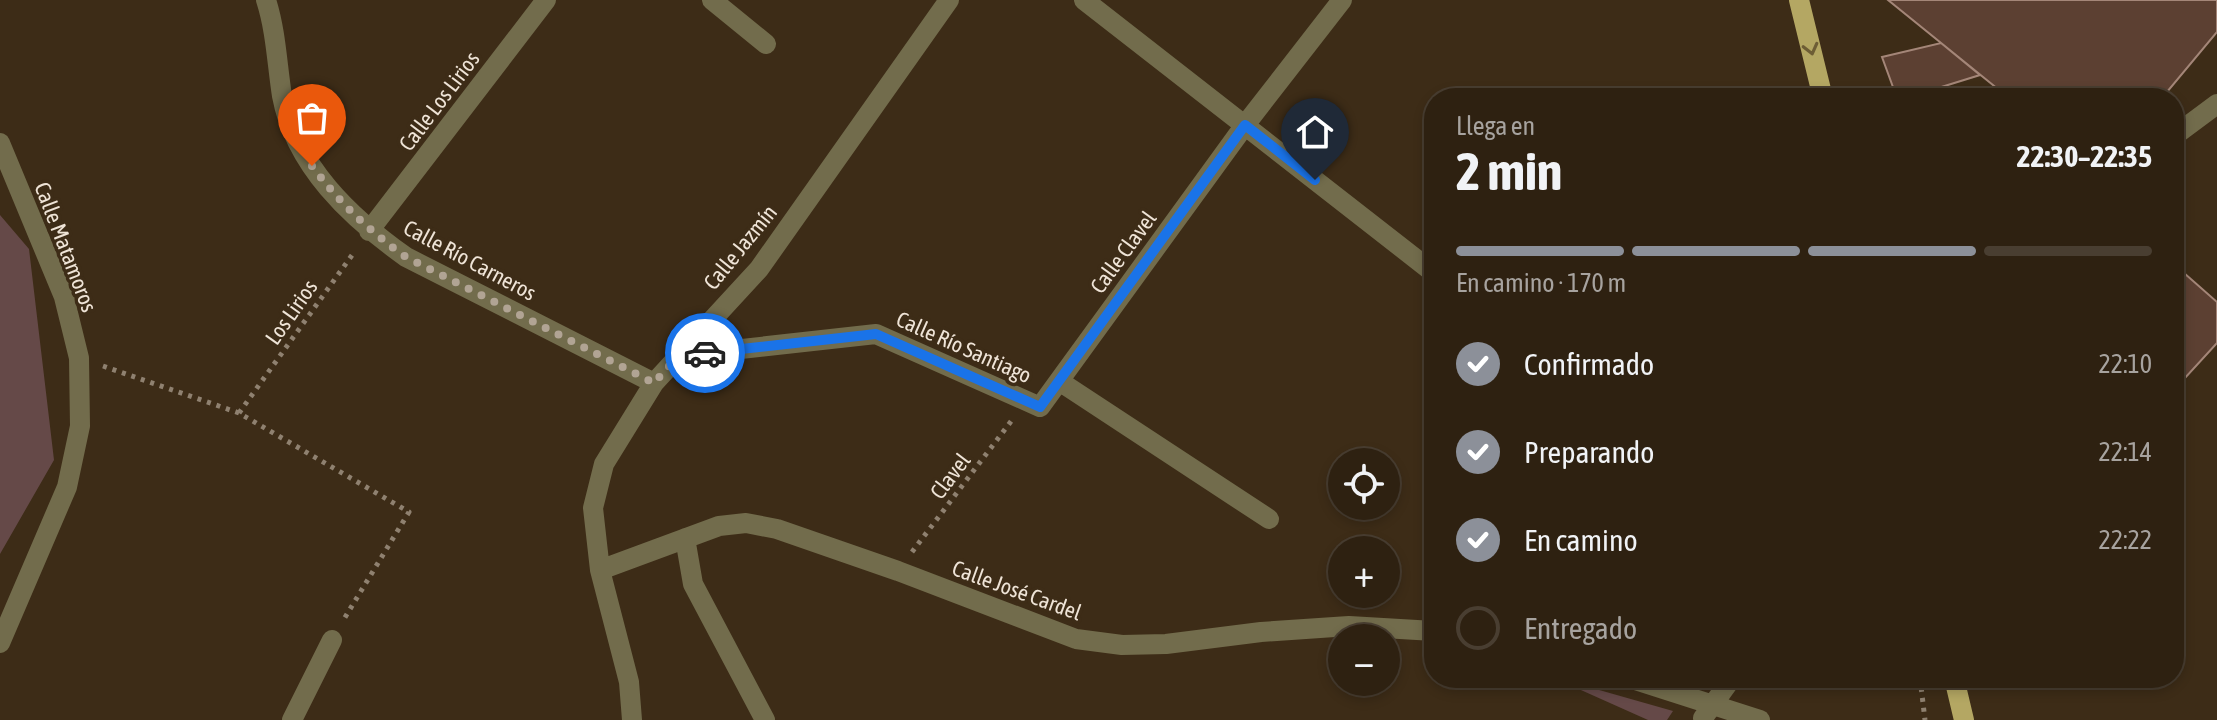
<!DOCTYPE html>
<html lang="es">
<meta charset="utf-8">
<style>
body{margin:0;font-family:"Asap Condensed",sans-serif;background:#3a2e1f;color:#f1f3f6;height:100vh;display:flex;flex-direction:column;font-size:30px;white-space:nowrap}
*{box-sizing:border-box;margin:0}
p{font-size:26px;color:#a7a39f}
.icon{flex:none;width:44px;height:44px;fill:none;stroke:currentColor;stroke-width:2;stroke-linecap:round;stroke-linejoin:round}
.map{position:relative;flex:1;overflow:hidden}
.sheet{position:absolute;left:1424px;top:88px;width:760px;height:600px;display:flex;flex-direction:column;background:#2e2111;border-radius:32px;box-shadow:0 4px 12px #0003,0 0 0 2px #493e31}
.sheet>*{flex:none}
.buttons{position:absolute;left:1328px;top:448px;display:grid;gap:16px}
.buttons a{display:grid;place-items:center;width:72px;height:72px;border-radius:50%;background:#2e2111;box-shadow:0 4px 12px #0003,0 0 0 2px #493e31;font-size:40px}
.pin{position:absolute;display:grid;place-items:center;width:68px;height:68px;color:#fff;margin:-82px -34px;border-radius:50% 50% 50% 0;rotate:-45deg;box-shadow:0 0 8px #0007}
.pin .icon{rotate:45deg}
.courier{position:absolute;display:grid;place-items:center;width:80px;height:80px;margin:-40px;border:6px solid #1a73e8;border-radius:50%;background:#fff;color:#222;box-shadow:0 2px 10px #0007}
.head em{font-style:normal;font-weight:700}
.head div{display:flex;flex-direction:column-reverse}
.head{display:flex;align-items:center;justify-content:space-between;height:136px;padding:0 32px}
h1{font-size:52px;font-weight:700;line-height:60px}
.bar{display:grid;grid-template-columns:repeat(4,1fr);gap:12px 8px;align-content:center;height:96px;padding:0 32px}
.bar i{height:10px;border-radius:6px;background:#493e31}
.bar .selected{background:#8c9099}
.bar p{grid-column:span 4}
ol{padding:0 32px;list-style:none}
li{display:flex;align-items:center;gap:24px;height:88px}
li p{margin-inline-start:auto}
li .icon{padding:8px;border-radius:50%;background:#8c9099;color:#fff;stroke-width:4}
li:last-child{color:#a7a39f}
li i{width:44px;height:44px;border:4px solid #493e31;border-radius:50%}
.map>svg:first-child{display:block}
</style>
<div class="map">
<svg width="2217" height="720" viewBox="0 0 2217 720">
<rect width="100%" height="100%" fill="#3d2c17"/>
<path fill="#654948" d="M 0,215 L 29,249 L 54,460 L 0,554 Z
M 1554,678 L 1557,678 L 1673,711 L 1667,720 L 1648,720 Z"/>
<path fill="#5c4032" stroke="#a48678" stroke-width="2" d="M 1888,0 L 2217,0 L 2217,32 L 2162,98 L 2009,98 Z
M 1941,43 L 1980,75 L 1906,98 L 1897,98 L 1882,57 Z
M 2184,273 L 2217,302 L 2217,343 L 2174,390 L 2174,284 Z"/>
<g fill="none" stroke-linecap="round" stroke-linejoin="round">
<path stroke="#8f8170" stroke-width="5" stroke-dasharray="4 6" stroke-linecap="butt" d="M 1561,98 L 1562,96
M 103,366 L 239,413 L 409,512 L 344,619
M 239,413 L 355,251
M 912,552 L 1012,420
M 1579,678 L 1605,686
M 1920,678 L 1925,720"/>
<path stroke="#726c4c" stroke-width="20" d="M 266,0 C 276,31 277,64 282,96 C 295,166 351,218 406,257 L 654,383
M 712,0 L 766,44
M 1084,0 L 1434,273
M 2174,136 L 2217,104
M 0,143 L 64,297 L 79,358 L 80,426 L 67,487 L 0,643
M 369,231 L 546,0
M 678,356 L 876,334 L 1040,407 L 1245,125 L 1342,0
M 1059,381 L 1269,519
M 685,538 L 693,584 L 765,720
M 600,570 L 719,526 L 746,523 L 777,529 L 898,571 L 1076,639 L 1122,645 L 1166,644 L 1261,632 L 1349,626 L 1434,631
M 1629,678 L 1760,720
M 1703,718 L 1732,678
M 292,720 L 332,640
M 632,720 L 629,682 L 600,570 L 593,508 L 604,464 L 654,383 L 759,269 L 949,0"/>
<path stroke="#b4a763" stroke-width="20" d="M 1799,0 L 1823,98
M 1954,678 L 1964,720"/>
</g>
<defs><path id="oneway-chevron" d="M-2-3.5L2.5 0L-2 3.5" fill="none" stroke-width="1.6" stroke-linecap="round" stroke-linejoin="round" transform="scale(2)"/></defs>
<use stroke="#6d5d35" href="#oneway-chevron" transform="translate(1811 49) rotate(76)"/>
<g fill="none" stroke-linecap="round" stroke-linejoin="round">
<path stroke="#b1a494" stroke-width="8" stroke-dasharray="0 14.4" d="M 312,166 C 339,202 369,231 406,257 L 654,383 L 678,356 L 705,353"/>
<path stroke="#1a73e8" stroke-width="10" d="M 705,353 L 876,334 L 1040,407 L 1245,125 L 1315,180"/>
</g>
<g text-anchor="middle" dominant-baseline="central" stroke-width="7" stroke-linejoin="round" paint-order="stroke">
<g font-size="22" fill="#efe4d7" stroke="#3d2c17">
<text transform="translate(439 101) rotate(-53)">Calle Los Lirios</text>
<text transform="translate(66 247) rotate(69)">Calle Matamoros</text>
<text transform="translate(740 247) rotate(-51)">Calle Jazmín</text>
<text transform="translate(1123 252) rotate(-54)">Calle Clavel</text>
<text transform="translate(470 260) rotate(28)">Calle Río Carneros</text>
<text transform="translate(291 312) rotate(-55)">Los Lirios</text>
<text transform="translate(964 347) rotate(24)">Calle Río Santiago</text>
<text transform="translate(950 476) rotate(-53)">Clavel</text>
<text transform="translate(1017 590) rotate(20)">Calle José Cardel</text>
</g>
</g>
</svg>
<div class="buttons">
<a><svg class="icon" aria-label="locate" viewBox="0 0 24 24"><circle cx="12" cy="12" r="6"/><path d="M12 2v4M12 18v4M2 12h4M18 12h4"/></svg></a>
<a>+</a>
<a>−</a>
</div>
<div class="pin" style="left:312px;top:166px;background:#ea580c"><svg class="icon" aria-label="bag" viewBox="0 0 24 24"><path d="M5 8h14l-1 12H6zM9 8a3 3 0 0 1 6 0"/></svg></div>
<div class="pin" style="left:1315px;top:180px;background:#1f2937"><svg class="icon" aria-label="home" viewBox="0 0 24 24"><path d="M3 11l9-7 9 7M6 9v11h12V9"/></svg></div>
<div class="courier" style="left:705px;top:353px"><svg class="icon" aria-label="car" viewBox="0 0 24 24"><path d="M5 17H2v-5l4-1 3-4h7l3 4 3 1v5h-3M9 17h6M6 11h13"/><circle cx="7" cy="17" r="2"/><circle cx="17" cy="17" r="2"/></svg></div>
<section class="sheet">
<div class="head"><div><h1>2 min</h1><p>Llega en</p></div><em>22:30–22:35</em></div>
<div class="bar"><i class="selected"></i><i class="selected"></i><i class="selected"></i><i></i><p>En camino · 170 m</p></div>
<ol>
<li><svg class="icon" aria-label="check" viewBox="0 0 24 24"><path d="M5 12l5 5 9-10"/></svg>Confirmado<p>22:10</p></li>
<li><svg class="icon" aria-label="check" viewBox="0 0 24 24"><path d="M5 12l5 5 9-10"/></svg>Preparando<p>22:14</p></li>
<li><svg class="icon" aria-label="check" viewBox="0 0 24 24"><path d="M5 12l5 5 9-10"/></svg>En camino<p>22:22</p></li>
<li><i></i>Entregado</li>
</ol>
</section>
</div>
